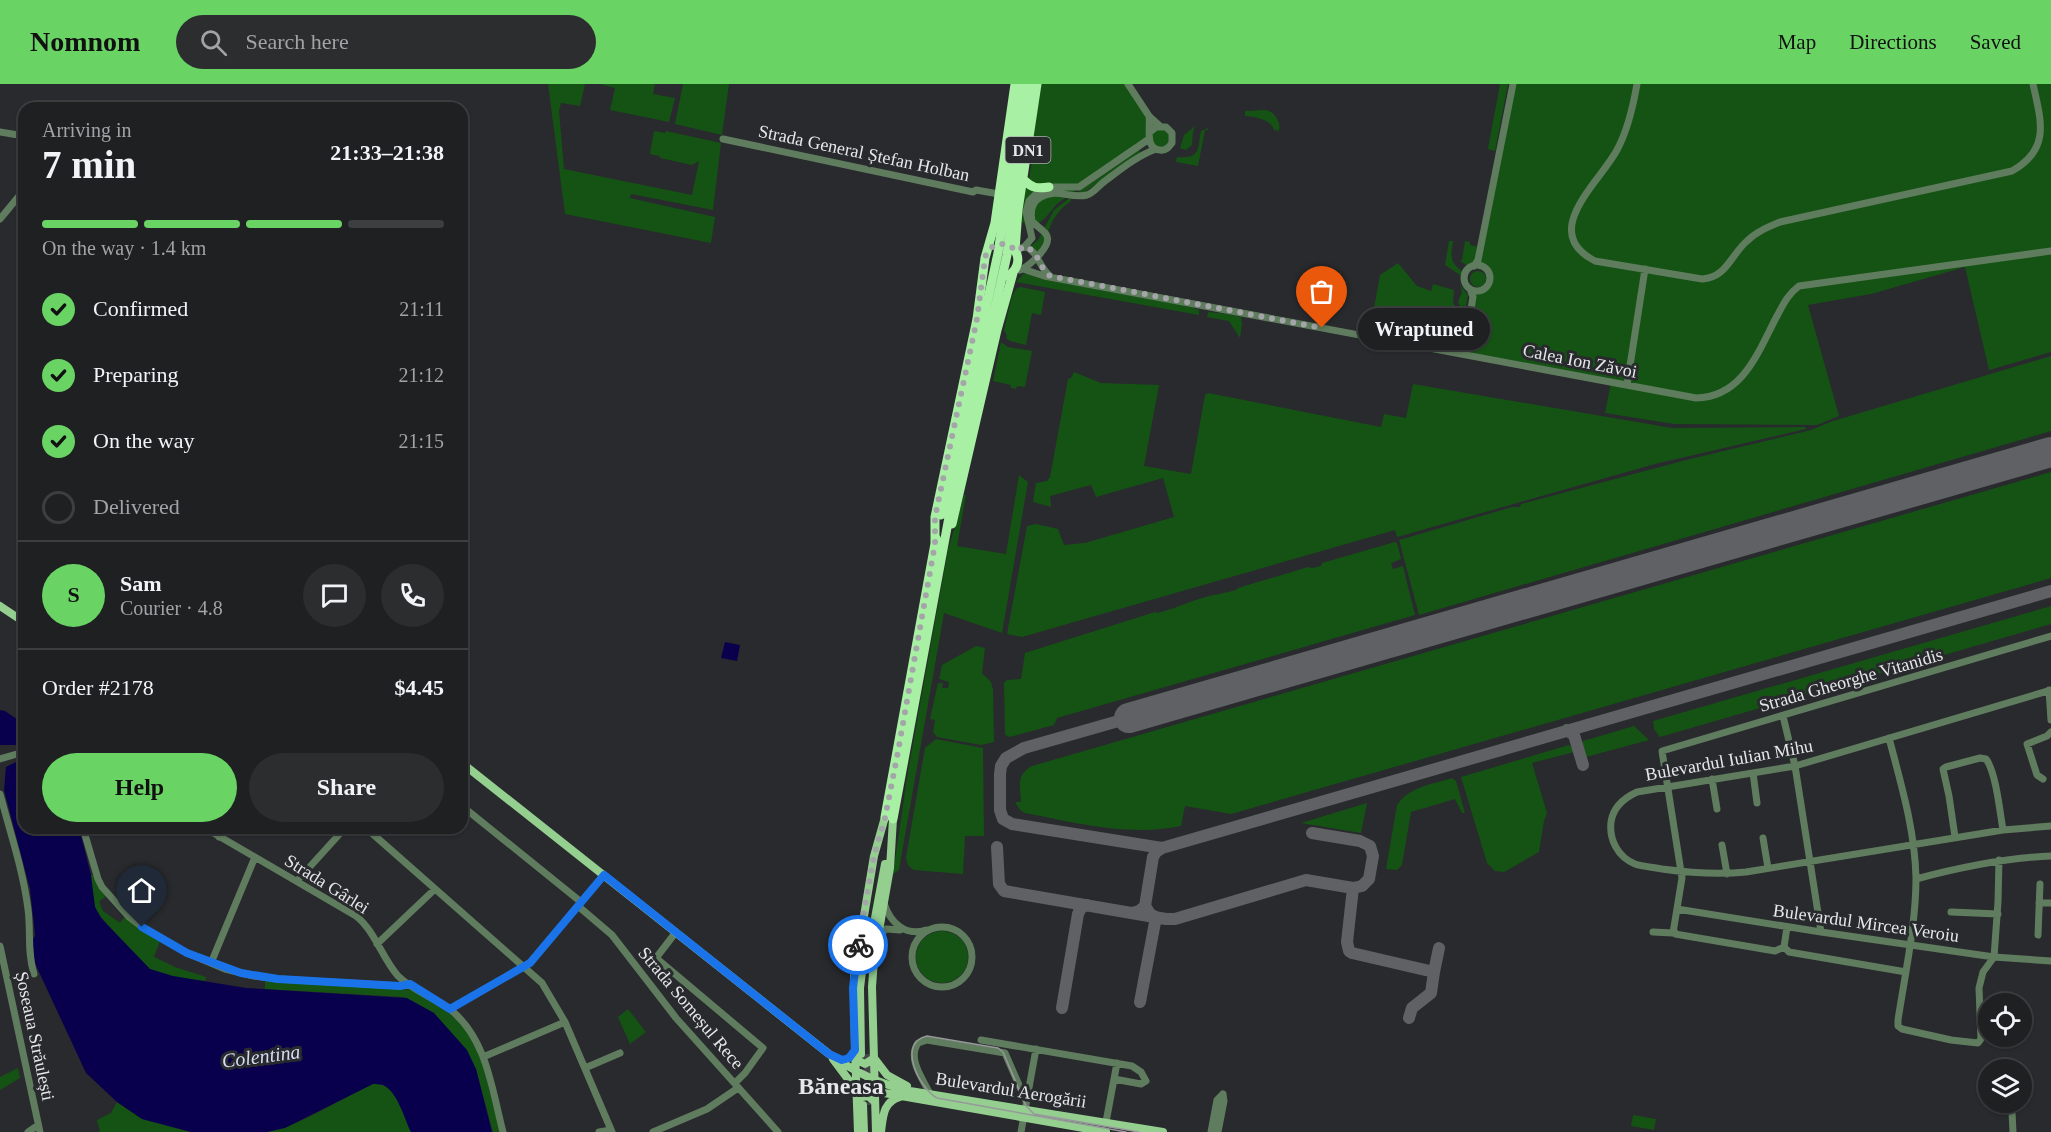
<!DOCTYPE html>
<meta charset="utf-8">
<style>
body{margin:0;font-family:Georgia,serif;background:#2b2d2f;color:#f1f3f6;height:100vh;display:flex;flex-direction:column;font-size:22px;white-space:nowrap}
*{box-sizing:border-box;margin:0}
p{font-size:20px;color:#a1a3a5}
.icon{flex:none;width:33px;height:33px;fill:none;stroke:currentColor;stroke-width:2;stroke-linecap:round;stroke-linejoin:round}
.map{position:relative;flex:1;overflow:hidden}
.sheet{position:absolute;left:18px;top:18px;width:450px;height:732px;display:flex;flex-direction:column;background:#1e2022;border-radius:18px;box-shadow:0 2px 4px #0004,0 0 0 2px #3c3e40}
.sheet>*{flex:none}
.controls{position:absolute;left:1978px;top:909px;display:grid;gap:12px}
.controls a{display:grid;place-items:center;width:54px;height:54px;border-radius:50%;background:#1e2022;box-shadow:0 2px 4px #0004,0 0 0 2px #3c3e40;font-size:30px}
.pin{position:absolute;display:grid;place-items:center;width:51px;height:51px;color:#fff;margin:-62px -26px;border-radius:50% 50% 50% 0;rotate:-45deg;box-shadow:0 0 6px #0007}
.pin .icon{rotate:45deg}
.courier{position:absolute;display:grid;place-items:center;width:60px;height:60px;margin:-30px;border:4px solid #1a73e8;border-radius:50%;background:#fff;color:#222;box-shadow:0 2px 8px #0007}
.bubble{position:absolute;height:42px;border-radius:21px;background:#1e2022;box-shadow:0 2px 4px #0004,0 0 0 2px #3c3e40;font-size:20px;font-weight:800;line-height:42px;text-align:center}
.overview em{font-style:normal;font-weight:800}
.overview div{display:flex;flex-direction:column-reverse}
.overview{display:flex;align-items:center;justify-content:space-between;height:102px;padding:0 24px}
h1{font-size:39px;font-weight:800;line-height:45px}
.bar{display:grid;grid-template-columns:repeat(4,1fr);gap:9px 6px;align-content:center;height:72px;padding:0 24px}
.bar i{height:8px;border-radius:4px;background:#3c3e40}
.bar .active{background:#69d464}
.bar p{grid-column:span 4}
.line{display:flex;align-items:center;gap:15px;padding:0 24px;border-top:2px solid #3c3e40}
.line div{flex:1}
.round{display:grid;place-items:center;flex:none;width:63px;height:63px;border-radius:32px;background:#2b2d2f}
ol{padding:0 24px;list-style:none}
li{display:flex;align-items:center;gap:18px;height:66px}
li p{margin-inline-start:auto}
li .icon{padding:6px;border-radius:50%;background:#69d464;color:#111;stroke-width:4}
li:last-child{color:#a1a3a5}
li i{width:33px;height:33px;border:3px solid #3c3e40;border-radius:50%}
.action{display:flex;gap:12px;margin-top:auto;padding:12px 24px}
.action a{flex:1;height:69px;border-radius:36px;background:#69d464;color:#111;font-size:24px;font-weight:800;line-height:69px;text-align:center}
.action a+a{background:#2b2d2f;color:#f1f3f6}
header{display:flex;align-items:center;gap:36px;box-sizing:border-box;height:84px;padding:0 30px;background:#69d464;color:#111}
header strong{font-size:28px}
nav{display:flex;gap:33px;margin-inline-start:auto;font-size:21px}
.search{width:420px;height:54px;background:#2b2d2f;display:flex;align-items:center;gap:15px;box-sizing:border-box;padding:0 21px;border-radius:33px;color:#a1a3a5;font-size:22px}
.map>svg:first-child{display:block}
</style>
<header>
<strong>Nomnom</strong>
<div class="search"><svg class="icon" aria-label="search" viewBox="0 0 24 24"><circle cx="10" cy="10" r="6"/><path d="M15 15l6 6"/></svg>Search here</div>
<nav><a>Map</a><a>Directions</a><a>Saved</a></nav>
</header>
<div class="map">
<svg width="2051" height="1048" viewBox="0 0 2051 1048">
<rect width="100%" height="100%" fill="#282a2d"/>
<path fill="#155314" d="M 548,0 L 585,0 L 580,22 L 561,19 L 559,27 L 564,85 L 692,111 L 699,77 L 692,81 L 660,74 L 660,72 L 650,70 L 654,47 L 665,49 L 666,47 L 721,59 L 713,126 L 631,110 L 630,114 L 715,133 L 711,159 L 565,130 Z
M 600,0 L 655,0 L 653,10 L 675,14 L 669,38 L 610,26 L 615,4 Z
M 683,0 L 729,0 L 722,51 L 675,40 Z
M 1037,0 L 1128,0 L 1149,32 L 1150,48 L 1139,63 L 1058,119 C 1049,128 1044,140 1030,142 L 1022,138 L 1018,132 L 1021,113 L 1029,95 L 1032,77 L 1027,66 Z
M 1500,0 L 1508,0 L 1495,67 L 1488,65 Z
M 1513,0 L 2051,0 L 2051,268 L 1989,286 L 1965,183 L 1871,210 L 1808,221 L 1839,332 L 1817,341 L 1674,340 L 1605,329 L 1611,298 L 1464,270 L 1475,207 L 1484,205 L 1490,193 L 1485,185 L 1476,182 Z
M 1265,26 C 1275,27 1281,38 1279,47 L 1274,46 C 1271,35 1255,33 1245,32 L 1245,27 Z
M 1195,42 L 1193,48 L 1192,61 L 1186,66 L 1180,64 L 1184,51 Z
M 1208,44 L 1208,46 L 1205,46 L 1198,82 L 1176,78 L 1177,73 C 1202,75 1197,64 1201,47 Z
M1152 54a9 9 0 1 1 18 0a9 9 0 1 1-18 0Z
M 1139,66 L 1141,69 L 1076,114 L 1077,109 Z
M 1071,113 L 1071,117 C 1047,134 1052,147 1038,168 L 1031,162 L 1038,156 L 1054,126 Z
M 1449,157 L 1453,157 C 1451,171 1449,178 1462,187 L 1460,191 L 1445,181 Z
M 1465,157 L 1470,158 L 1470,161 L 1479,163 C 1477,172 1476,178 1466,181 L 1460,177 L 1462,176 Z
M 1398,179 L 1417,202 L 1431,207 L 1433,200 L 1454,206 L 1453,219 L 1456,223 L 1465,226 L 1459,255 L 1445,261 L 1370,246 L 1380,191 Z
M1470 195a8 8 0 1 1 16 0a8 8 0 1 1-16 0Z
M 1023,190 L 1029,190 L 1041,195 L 1183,221 L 1199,226 L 1199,231 L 1016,198 Z
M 1460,201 L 1468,211 L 1466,222 L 1460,222 L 1458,218 L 1462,208 Z
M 1021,203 L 1045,208 L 1041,231 L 1032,229 L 1026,261 L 1010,257 L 1006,254 L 1007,252 L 1004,246 L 1012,212 L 1017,204 Z
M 1208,228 L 1228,230 L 1241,233 L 1242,240 L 1240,254 L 1229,237 L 1207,233 Z
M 1001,258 L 1008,263 L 1032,267 L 1025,303 L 1017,302 L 1016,305 L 1011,304 L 1011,301 L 993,297 Z
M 2051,272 L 2051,347 L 1419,531 L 1399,456 L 1512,423 L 1520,423 L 1521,420 L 1686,376 L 1811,346 L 1830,338 Z
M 1074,288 L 1101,299 L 1159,301 L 1144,382 L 1191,390 L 1205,311 L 1208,309 L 1381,343 L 1384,330 L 1406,334 L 1413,300 L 1672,344 L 1805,343 L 1806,345 L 1655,380 L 1397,453 L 1395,446 L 1022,553 L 1007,550 L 1027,442 L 1036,440 L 1058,445 L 1064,461 L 1085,459 L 1174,433 L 1163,394 L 1096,413 L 1091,401 L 1050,412 L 1051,423 L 1033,418 L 1036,399 L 1047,397 L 1050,393 L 1068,295 L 1071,294 Z
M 2051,388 L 2051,494 L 1231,730 L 1185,722 L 1181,742 C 1129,753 1077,739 1025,729 L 1020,726 L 1015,718 L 1021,718 C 1020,701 1016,691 1032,682 Z
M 1019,391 L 1028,398 L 1002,549 L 944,529 L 899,786 L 893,790 L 908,687 L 948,466 L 964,411 L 966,411 L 957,462 L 1006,470 Z
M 1395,458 L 1397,459 L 1401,475 L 1391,479 L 1393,485 L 1403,482 L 1415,531 L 1057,634 L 1054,641 L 1010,653 L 1005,651 L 1004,599 L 1007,596 L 1021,595 L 1025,569 L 1155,528 L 1158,529 C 1169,526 1179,522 1190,518 C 1205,512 1221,510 1236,506 L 1238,504 L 1308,483 L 1312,484 L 1321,482 L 1322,479 Z
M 2051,522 L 2051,540 L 1660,653 L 1654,645 L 1653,637 Z
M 976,562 L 985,564 L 982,589 L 991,598 L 993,606 L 994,658 L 981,661 L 937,653 L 933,648 L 935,636 L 930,635 L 938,599 L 943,599 L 942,604 L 948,604 L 949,598 L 939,595 L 942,581 Z
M 1634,642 L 1649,656 L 1586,673 L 1582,661 L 1583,657 Z
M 936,655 L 983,664 L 984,752 L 965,752 L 963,790 L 914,786 C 908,783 907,779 906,773 L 925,664 Z
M 1569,661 L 1572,663 L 1574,668 L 1532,679 L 1547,729 L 1544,737 L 1539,768 L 1504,788 L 1495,787 L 1487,779 L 1461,693 Z
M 1452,694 L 1456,697 L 1465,729 L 1462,729 L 1455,715 L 1411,728 L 1402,781 L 1397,786 L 1386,785 L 1397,721 C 1410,702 1431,701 1452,694 Z
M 1367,719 L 1361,749 L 1301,739 Z
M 95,790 L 106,812 L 99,818 L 103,827 L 120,839 L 125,832 L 160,857 L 154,873 L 175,883 L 206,893 L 205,897 C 188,895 165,894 150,885 C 141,879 98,832 95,823 C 92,812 91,801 91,791 Z
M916 873a26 26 0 1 1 52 0a26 26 0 1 1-52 0Z
M 265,897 L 413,906 L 441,923 L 465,943 L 481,973 L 500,1048 L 493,1048 L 476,985 L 434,929 L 403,913 L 265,905 Z
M 628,925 L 646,948 L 630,960 L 618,933 Z
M 18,984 L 20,994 L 0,1006 L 0,993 Z
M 373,1000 C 376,1000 379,1000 383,1001 C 398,1008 404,1034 411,1048 L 267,1048 C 305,1040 337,1016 373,1000 Z
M 117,1018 L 142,1035 L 191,1048 L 100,1048 L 97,1036 L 111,1029 Z
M 1633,1031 L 1656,1035 L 1654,1046 L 1631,1042 Z"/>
<path fill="#09004d" d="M 725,558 L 740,561 L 737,577 L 721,574 Z
M 0,626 L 5,627 L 24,640 L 24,661 L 0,661 Z
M 24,674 L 24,744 L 79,744 L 91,791 L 95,823 L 101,834 L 150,885 L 173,892 L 246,904 L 407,914 L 434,929 L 467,966 L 476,985 L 492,1048 L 411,1048 C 404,1034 398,1008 383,1001 C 380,1000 376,1000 373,1000 L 285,1044 L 267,1048 L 191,1048 L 142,1035 L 117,1018 L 86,989 L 33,875 L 31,860 L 35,851 L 30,805 L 4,706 L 6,683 Z"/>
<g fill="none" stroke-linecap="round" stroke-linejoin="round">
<path stroke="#606164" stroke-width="12" d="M 1129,634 L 1024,664 L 1006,674 L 1001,682 L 1000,690 L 1000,726 L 1003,735 L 1012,740 L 1162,764 L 2051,507
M 1567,646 L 1574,651 L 1583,681
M 997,763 L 999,800 L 1004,807 L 1166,835 L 1175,835 L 1306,796 L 1353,804 L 1362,802 L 1369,795 L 1373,772 L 1370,762 L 1360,757 L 1312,749
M 1353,804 L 1347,858 L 1349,867 L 1352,869 L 1434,888 L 1439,864
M 1145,822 L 1153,773 L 1156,768 L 1162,764
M 1132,829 L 1139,827 L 1145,822 L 1150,830 L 1156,833 L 1140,918
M 1062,924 L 1078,830 L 1081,824 L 1087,821
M 1409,934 L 1412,924 L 1431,909 L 1434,888"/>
<path stroke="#606164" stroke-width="30" d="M 1129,634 L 2051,368"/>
<path stroke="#444649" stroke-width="8" stroke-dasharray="8 4" stroke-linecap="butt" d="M 867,970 L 869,1021"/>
<path stroke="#607c5e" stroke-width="7" d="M 1128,0 L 1149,32 L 1160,42
M 1637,0 C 1633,23 1628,46 1617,66 C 1600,98 1538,148 1595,177 L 1702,195 C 1727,193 1730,172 1747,157 C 1756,148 1768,143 1780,138 L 2012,87 C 2051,65 2041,37 2033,0
M 1149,32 C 1151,42 1144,65 1160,66 C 1166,67 1169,63 1172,59 L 1172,49 L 1166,43 L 1156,43 L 1150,48
M 0,48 L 24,52
M 723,55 L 973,108 L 976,106 L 999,110
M 0,135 L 24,106
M 1025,162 C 1040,170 1038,182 1050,192
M 1016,167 L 1025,162 L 1032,154 L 1026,128 L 1029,117 L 1036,110 L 1049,103 L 1079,103 L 1149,55
M1464 194a13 13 0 1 1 26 0a13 13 0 1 1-26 0Z
M 1474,182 L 1478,176 L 1513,0
M 1023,185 L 1044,192 L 1696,314 C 1743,313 1758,268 1777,232 C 1783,221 1788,210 1799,202 L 2051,167
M 1020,186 C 1029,182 1054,161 1046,150 C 1042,145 1036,142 1032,137 C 1030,127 1032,118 1041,113 C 1057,104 1071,115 1087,111 C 1094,109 1099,101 1105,97 C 1121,85 1137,72 1156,65
M 1464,270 L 1473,213 L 1470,205
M 1627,301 L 1645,185
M 2049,606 L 2051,636
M 2051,606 L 1795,682 L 1637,708 C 1624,714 1613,724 1611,738 C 1609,756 1618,773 1635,780 C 1643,783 1654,783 1662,785 C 1691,789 1717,791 1746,788 L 2003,746 L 2051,742
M 1783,632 L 1795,682 L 1821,848
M 1889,654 C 1901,700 1915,746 1916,794 C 1916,840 1905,890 1898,936 L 1898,942 L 1902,945 L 1951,956 L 1978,959 L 1981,955 L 1979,904 L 1983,888 L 1994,873 L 1998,818 L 1999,776
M 0,675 L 24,668
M 1753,689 L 1757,719
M 1712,695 L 1717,725
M 2043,695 L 2037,691 L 2027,660 L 2047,652 L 2051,648
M 0,710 C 10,748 23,786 28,825 C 31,847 27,868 34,890
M 462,722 L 581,818
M 83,744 L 98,795 L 102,803 L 129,833 L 142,843 L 187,869 L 225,885 L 254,892 L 278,895 L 400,902 L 410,900
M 205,744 L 356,832 C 375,847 382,874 398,892 C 413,907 436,914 452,927 C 487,956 492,1006 503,1048
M 366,744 L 542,899 L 565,938 L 612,1048
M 219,753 L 225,744
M 1955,753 L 1949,712 L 1943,685 L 1946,683 L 1980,674 L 1986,675 C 1996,688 2000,729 2003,746
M 1763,754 L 1768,784
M 1722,761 L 1727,790
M 1916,795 C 1961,783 2005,774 2051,772
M 297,797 L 345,744
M 884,819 C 890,838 905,853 926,846
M 2039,819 L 2051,819
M 578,822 L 612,851 L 676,934 L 778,1048
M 1677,825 L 1821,848 L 1994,873 L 2051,877
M 1951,828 L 1998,830
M912 873a30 30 0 1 1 60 0a30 30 0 1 1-60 0Z
M 1674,846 L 1675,850 L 1775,867 L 1784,863 L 1787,843
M 676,848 L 656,874 L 763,964 L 745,989 L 735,999
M 1653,848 L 1673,849 L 1682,794 L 1662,667 L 2051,552
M 2038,851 L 2040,800
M 878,852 L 886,845 L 900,846
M 377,860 L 435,805
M 0,862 L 40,1048
M 1784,863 L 1789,868 L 1906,888
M 211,879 L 255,773
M 450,925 L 530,879 L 604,791
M 981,956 L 1132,982 L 1141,988 L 1146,997 L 1141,1000 L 1114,995
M 483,973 L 565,938
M 585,984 L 620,969
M 930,1010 C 923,995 907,975 918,959 L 927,956 L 1005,969 L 1026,1017
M 2012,1028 L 2013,1048
M 1106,1038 L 1117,979
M 28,1048 L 38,1041
M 599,1048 L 611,1046
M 653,1048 L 707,1025 L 738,1004
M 1021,1048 L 1036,965
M 1211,1048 L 1217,1016 L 1223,1010
M 1218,1048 L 1224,1017 L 1223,1010"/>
<path stroke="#94cf90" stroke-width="8" d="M 0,522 L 24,538
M 462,679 L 829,970 C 855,988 879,1000 910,1007 L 1163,1048
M 872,850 L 885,780
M 861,970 L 860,904 L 868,838
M 874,974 L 887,991 L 907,1002
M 833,975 L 851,999 L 867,1006 L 1106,1048
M 855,975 L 865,980 L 874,974
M 857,1018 L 862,1013 L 868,1012 L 875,1018
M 863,1021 L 864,1048
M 858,1048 L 855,966 L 854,892 L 874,772 L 885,733
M 876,1048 L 872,903 L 874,875 L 890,784 L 893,735
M 881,1048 C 883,1032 883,1018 900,1013"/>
<path stroke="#a8f0a3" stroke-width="9" d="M 1024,96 C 1032,104 1037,105 1049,103
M 1015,166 L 1018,126 L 1037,0
M 1008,192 C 1020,184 1021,171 1011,162
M 952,440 L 997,246 L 1013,189
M 935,460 L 935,433 L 977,235 L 985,174 L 995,139 L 1015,0
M 885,733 L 936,454
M 893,735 L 949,433"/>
<path stroke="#97989b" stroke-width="1.5" d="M 1126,1048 L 937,1014 C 920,1005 896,959 927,952 L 998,964 L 1003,968 L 1026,1022 L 1034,1030 L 1139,1048"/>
<path stroke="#a8f0a3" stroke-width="9" d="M 941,431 L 998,169 L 1023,0
M 949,433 L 1007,171 L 1031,0"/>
</g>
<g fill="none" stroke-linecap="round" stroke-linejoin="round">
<path stroke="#a4a5a8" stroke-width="6" stroke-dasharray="0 10.8" d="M 858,861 L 874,772 L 885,734 L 897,673 L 935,460 L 935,433 L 977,235 L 985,174 C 989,159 1005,155 1016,167 L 1025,162 C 1040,170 1038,182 1050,192 L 1322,244"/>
<path stroke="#1a73e8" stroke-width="8" d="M 142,843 L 187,869 L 241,889 L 278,895 L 400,902 L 410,900 L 450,925 L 530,879 L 604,791 L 829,970 L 842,976 L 849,974 L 855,966 L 853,904 L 858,861"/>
</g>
<g text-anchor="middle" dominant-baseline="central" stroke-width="6" stroke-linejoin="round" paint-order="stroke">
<rect fill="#282a2d" stroke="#adaeb1" stroke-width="1.5" x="1005.5" y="53" width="45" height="26" rx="4.5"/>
<g font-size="16" font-weight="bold" fill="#e6e7ea">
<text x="1028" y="66">DN1</text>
</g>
<g font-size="18" fill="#e6e7ea" stroke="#282a2d">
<text transform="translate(864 69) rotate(12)">Strada General Ștefan Holban</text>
<text transform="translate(1580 277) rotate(11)">Calea Ion Zăvoi</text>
<text transform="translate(1851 596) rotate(-16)">Strada Gheorghe Vitanidis</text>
<text transform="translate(1729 676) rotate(-10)">Bulevardul Iulian Mihu</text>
<text transform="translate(327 800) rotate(32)">Strada Gârlei</text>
<text transform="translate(1866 839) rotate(8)">Bulevardul Mircea Veroiu</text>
<text transform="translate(691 924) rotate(50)">Strada Someșul Rece</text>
<text transform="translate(35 952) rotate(78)">Șoseaua Străulești</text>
<text transform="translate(1011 1006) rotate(9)">Bulevardul Aerogării</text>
</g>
<g font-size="20" font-style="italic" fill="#d5ddf3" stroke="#282a2d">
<text transform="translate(261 972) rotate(-7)">Colentina</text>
</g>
<g font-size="24" font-weight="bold" fill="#e6e7ea" stroke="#282a2d">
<text x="841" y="1002">Băneasa</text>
</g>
</g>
</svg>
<div class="controls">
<a><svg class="icon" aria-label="locate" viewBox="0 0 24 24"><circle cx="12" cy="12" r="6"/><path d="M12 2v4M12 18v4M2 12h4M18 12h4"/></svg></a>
<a><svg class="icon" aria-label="layers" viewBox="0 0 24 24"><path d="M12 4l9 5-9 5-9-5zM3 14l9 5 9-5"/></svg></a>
</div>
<div class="pin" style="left:1322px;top:244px;background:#ea580c"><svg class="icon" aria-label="bag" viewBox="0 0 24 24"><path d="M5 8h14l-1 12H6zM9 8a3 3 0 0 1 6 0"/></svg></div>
<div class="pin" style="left:142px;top:843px;background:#1f2937"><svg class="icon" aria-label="home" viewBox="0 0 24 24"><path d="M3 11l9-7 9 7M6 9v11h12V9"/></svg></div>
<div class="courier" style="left:858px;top:861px"><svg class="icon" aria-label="bike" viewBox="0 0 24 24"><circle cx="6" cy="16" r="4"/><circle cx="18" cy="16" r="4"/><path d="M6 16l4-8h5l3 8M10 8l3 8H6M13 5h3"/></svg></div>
<div class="bubble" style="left:1358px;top:224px;width:132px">Wraptuned</div>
<section class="sheet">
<div class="overview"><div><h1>7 min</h1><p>Arriving in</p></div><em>21:33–21:38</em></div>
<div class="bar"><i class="active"></i><i class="active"></i><i class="active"></i><i></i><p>On the way · 1.4 km</p></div>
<ol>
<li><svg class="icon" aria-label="check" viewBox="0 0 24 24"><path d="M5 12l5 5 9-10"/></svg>Confirmed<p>21:11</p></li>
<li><svg class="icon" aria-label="check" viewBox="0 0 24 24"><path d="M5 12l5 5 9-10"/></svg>Preparing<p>21:12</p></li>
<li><svg class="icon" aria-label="check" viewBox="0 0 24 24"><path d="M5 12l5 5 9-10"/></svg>On the way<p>21:15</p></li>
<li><i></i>Delivered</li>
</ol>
<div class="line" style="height:108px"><b class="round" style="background:#69d464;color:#111">S</b><div><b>Sam</b><p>Courier · 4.8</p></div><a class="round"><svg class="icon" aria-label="chat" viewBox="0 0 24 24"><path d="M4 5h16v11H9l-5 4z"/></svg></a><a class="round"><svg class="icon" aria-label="phone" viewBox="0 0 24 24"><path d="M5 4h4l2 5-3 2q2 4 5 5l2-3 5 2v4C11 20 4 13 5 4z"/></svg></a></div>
<div class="line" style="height:78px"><div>Order #2178</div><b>$4.45</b></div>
<div class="action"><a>Help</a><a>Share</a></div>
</section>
</div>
